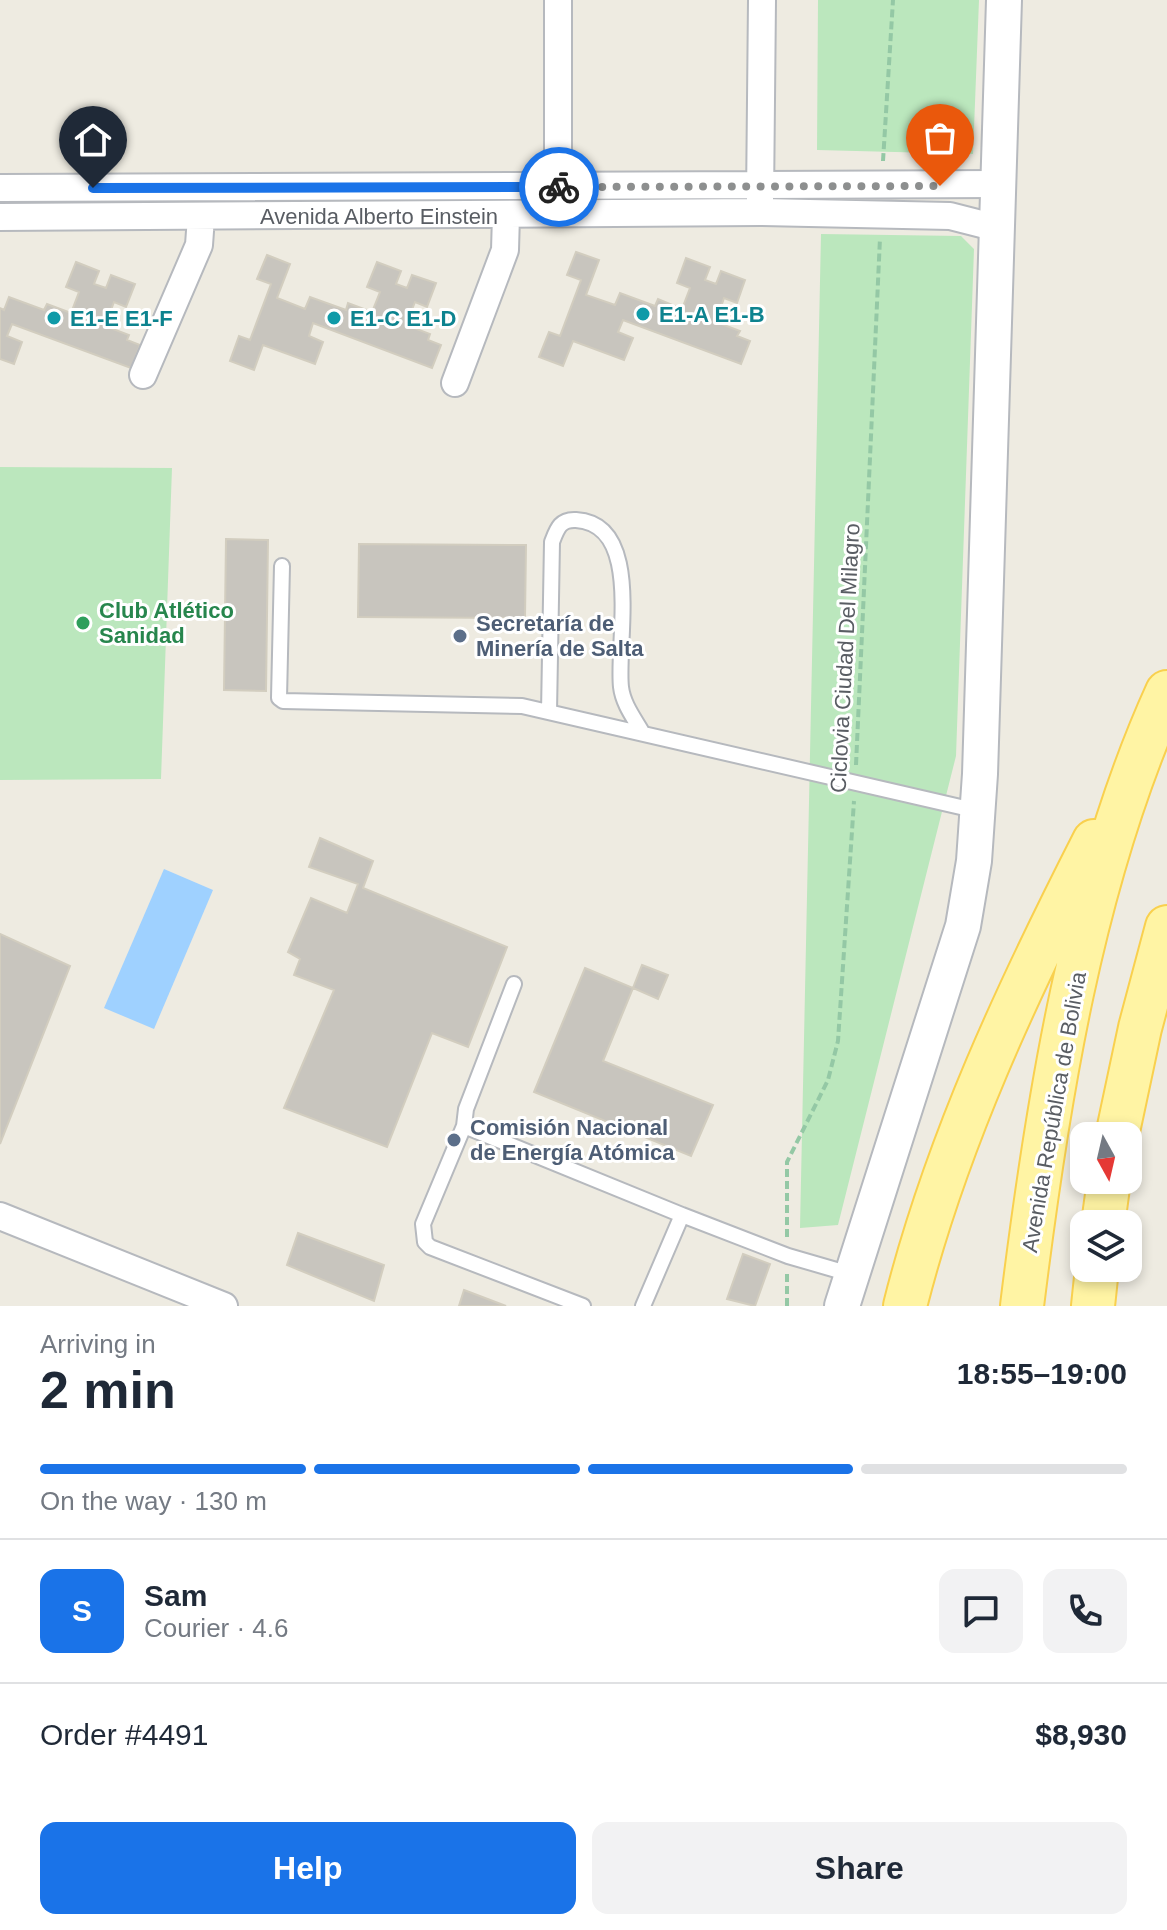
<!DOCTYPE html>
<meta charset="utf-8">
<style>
body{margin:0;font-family:Arial,sans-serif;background:#f2f2f3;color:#1f2937;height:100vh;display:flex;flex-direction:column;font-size:30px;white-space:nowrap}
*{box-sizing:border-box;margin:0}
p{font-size:26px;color:#747a83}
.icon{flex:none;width:44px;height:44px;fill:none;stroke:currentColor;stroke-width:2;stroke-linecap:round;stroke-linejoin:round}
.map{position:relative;height:1306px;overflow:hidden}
.sheet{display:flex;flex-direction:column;background:#fff;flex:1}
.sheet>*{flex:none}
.needle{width:52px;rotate:172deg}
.controls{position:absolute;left:1070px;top:1122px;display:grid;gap:16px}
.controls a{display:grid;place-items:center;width:72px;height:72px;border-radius:16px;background:#fff;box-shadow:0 4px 12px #0003;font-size:40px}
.pin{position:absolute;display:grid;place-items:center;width:68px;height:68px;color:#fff;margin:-82px -34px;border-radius:50% 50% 50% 0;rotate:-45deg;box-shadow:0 0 8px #0007}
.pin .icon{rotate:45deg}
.courier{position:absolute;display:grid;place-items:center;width:80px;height:80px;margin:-40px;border:6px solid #1a73e8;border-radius:50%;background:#fff;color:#222;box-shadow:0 2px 10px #0007}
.headline em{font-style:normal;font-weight:700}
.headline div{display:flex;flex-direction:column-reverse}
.headline{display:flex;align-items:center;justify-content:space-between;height:136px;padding:0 40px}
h1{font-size:52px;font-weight:700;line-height:60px}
.bar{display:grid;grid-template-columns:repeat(4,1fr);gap:12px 8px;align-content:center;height:96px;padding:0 40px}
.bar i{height:10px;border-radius:6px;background:#e0e1e3}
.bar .selected{background:#1a73e8}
.bar p{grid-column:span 4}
.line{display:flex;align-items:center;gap:20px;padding:0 40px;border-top:2px solid #e0e1e3}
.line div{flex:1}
.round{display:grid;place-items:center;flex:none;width:84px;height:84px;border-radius:16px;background:#f2f2f3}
.button{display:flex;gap:16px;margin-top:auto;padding:16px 40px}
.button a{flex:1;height:92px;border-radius:16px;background:#1a73e8;color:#fff;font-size:32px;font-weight:700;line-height:92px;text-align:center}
.button a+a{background:#f2f2f3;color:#1f2937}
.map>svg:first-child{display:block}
</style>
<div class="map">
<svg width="1167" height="1306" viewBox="0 0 1167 1306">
<rect width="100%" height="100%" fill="#eeebe1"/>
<path fill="#bbe7bd" d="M 818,0 L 979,0 L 973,154 L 817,150 Z
M 821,234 L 961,236 L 974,249 L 956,756 L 838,1225 L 800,1228 Z
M 0,467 L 172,468 L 161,779 L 0,780 Z"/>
<path fill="#9fd1ff" d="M 164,869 L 213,890 L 154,1029 L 104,1008 Z"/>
<path fill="#c8c5be" stroke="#d2cdbf" stroke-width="2" d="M 576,252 L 599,260 L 586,295 L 615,305 L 620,293 L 655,306 L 658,299 L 682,309 L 690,288 L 677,283 L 686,258 L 710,267 L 705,280 L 716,284 L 721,271 L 745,280 L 737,303 L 724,298 L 716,322 L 740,331 L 737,336 L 750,341 L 741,364 L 623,320 L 618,332 L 633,338 L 624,360 L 573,341 L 563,366 L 539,357 L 549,332 L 560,336 L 581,280 L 567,275 Z
M 267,255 L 290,264 L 277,298 L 305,309 L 310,297 L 346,310 L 348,303 L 372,312 L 380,292 L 367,287 L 377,262 L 401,271 L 396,284 L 407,288 L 412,275 L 436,283 L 427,307 L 415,302 L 406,325 L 430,334 L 428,340 L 441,345 L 432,368 L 313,323 L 309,336 L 323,342 L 315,364 L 263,345 L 254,370 L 230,361 L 239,336 L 250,340 L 271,284 L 257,279 Z
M 76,262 L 99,271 L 94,284 L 106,288 L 111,275 L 135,284 L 126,307 L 114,302 L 105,326 L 129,335 L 127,340 L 140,345 L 131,368 L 12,324 L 7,336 L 22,342 L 14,364 L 0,359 L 0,308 L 4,310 L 9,297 L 44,310 L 47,304 L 71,313 L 79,292 L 66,287 Z
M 226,539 L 268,540 L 266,691 L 224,690 Z
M 359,544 L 526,545 L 525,618 L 358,617 Z
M 320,838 L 373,861 L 363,888 L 507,947 L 468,1047 L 432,1033 L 387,1147 L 284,1108 L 334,990 L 294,975 L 300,959 L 288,952 L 311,898 L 347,913 L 358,884 L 309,867 Z
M 0,934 L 70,966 L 0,1144 Z
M 642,965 L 668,975 L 658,999 L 633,988 Z
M 585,968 L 633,988 L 603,1061 L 713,1105 L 691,1156 L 534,1092 Z
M 298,1233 L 384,1265 L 374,1301 L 287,1265 Z
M 743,1254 L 770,1264 L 755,1306 L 727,1299 Z
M 464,1290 L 506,1306 L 459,1306 Z"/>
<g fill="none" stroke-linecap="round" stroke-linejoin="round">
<defs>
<path id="service" d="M 282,566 L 279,698 L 283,701 L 522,706 L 978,811
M 549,712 L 552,542 C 557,529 560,519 576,520 C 644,524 616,643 621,687 C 623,704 634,718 642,732
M 514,984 L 466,1109 L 464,1126 L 423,1224 L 425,1242 L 430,1247 L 583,1306
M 464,1126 L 682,1215 L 643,1306
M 682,1215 L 788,1256 L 850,1274"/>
<path id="minor" d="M 0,188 L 998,184
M 760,200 L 762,0
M 558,203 L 558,0
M 0,217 L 760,212 L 950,216 L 997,228
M 143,375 L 199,245 L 201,217
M 455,383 L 505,250 L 506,215
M 0,1216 L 224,1306"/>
<path id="tertiary" d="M 842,1306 L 963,926 L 974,861 L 980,774 L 1004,0"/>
<path id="primary" d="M 1117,1136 L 1140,1028 L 1167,927
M 1103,1224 L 1109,1180
M 905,1306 C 946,1143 1018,990 1094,841
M 1022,1306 C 1047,1103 1082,879 1167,692
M 1093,1306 L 1097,1268"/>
</defs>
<use href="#service" stroke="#b6b9be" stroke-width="18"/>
<use href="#minor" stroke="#b6b9be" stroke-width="30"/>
<use href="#tertiary" stroke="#b6b9be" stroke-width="38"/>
<use href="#primary" stroke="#f9d04e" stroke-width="46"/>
<path stroke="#94c8a5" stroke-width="4" stroke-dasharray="8 4" stroke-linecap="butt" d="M 883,161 L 893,0
M 856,765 L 880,238
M 787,1237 L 787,1162 L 828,1080 L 838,1041 L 854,801
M 787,1306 L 787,1274"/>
<use href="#service" stroke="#fff" stroke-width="14"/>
<use href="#minor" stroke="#fff" stroke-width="26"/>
<use href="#tertiary" stroke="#fff" stroke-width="34"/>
<use href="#primary" stroke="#fff4a4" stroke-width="42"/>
</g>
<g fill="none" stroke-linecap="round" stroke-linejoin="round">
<path stroke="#8d8f8f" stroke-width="8" stroke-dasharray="0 14.4" d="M 559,187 L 940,186"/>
<path stroke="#1a73e8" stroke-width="10" d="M 93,188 L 559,187"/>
</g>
<g fill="#0f9aa8" stroke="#fff" stroke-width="3">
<circle cx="643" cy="314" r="8"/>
<circle cx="54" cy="318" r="8"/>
<circle cx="334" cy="318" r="8"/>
</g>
<circle fill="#2e9e5b" stroke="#fff" stroke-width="3" cx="83" cy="623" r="8"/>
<g fill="#5c6f8a" stroke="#fff" stroke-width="3">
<circle cx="460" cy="636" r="8"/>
<circle cx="454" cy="1140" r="8"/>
</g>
<g text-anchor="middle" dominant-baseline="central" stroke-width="6" stroke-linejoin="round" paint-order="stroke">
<g font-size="22" fill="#595d63" stroke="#fff">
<text x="379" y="216">Avenida Alberto Einstein</text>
<text transform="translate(845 658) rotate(-87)">Ciclovia Ciudad Del Milagro</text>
<text transform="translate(1054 1112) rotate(-80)">Avenida República de Bolivia</text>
</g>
<g font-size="22" font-weight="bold" fill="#0d838f" stroke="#fff" text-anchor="start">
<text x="659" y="314">E1-A E1-B</text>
<text x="70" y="318">E1-E E1-F</text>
<text x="350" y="318">E1-C E1-D</text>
</g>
<g font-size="22" font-weight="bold" fill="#27864d" stroke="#fff" text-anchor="start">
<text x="99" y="610">Club Atlético<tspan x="99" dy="25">Sanidad</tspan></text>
</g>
<g font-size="22" font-weight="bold" fill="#4e5e75" stroke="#fff" text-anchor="start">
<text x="476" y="623">Secretaría de<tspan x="476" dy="25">Minería de Salta</tspan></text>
<text x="470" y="1127">Comisión Nacional<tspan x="470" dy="25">de Energía Atómica</tspan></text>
</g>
</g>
</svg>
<div class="controls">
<a><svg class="needle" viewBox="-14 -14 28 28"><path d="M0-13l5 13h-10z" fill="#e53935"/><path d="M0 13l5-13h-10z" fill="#747a83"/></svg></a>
<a><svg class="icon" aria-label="layers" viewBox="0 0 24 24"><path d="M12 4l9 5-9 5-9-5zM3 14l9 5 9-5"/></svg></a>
</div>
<div class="pin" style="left:940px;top:186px;background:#ea580c"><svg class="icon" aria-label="bag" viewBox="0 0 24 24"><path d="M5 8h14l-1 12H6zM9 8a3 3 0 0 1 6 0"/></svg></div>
<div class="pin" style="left:93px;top:188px;background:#1f2937"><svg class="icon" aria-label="home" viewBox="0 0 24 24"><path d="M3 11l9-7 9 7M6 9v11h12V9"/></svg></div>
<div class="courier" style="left:559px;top:187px"><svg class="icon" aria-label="bike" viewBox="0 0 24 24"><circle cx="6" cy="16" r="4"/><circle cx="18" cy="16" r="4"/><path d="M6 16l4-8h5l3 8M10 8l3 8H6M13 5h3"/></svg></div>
</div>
<section class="sheet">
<div class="headline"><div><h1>2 min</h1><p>Arriving in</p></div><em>18:55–19:00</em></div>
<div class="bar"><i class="selected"></i><i class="selected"></i><i class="selected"></i><i></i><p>On the way · 130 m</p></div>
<div class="line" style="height:144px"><b class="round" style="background:#1a73e8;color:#fff">S</b><div><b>Sam</b><p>Courier · 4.6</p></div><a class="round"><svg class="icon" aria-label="chat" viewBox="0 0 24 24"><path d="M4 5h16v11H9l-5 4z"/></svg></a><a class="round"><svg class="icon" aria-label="phone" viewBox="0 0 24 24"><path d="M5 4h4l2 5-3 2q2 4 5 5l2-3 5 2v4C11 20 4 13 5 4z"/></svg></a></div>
<div class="line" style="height:104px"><div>Order #4491</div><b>$8,930</b></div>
<div class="button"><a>Help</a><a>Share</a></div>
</section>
